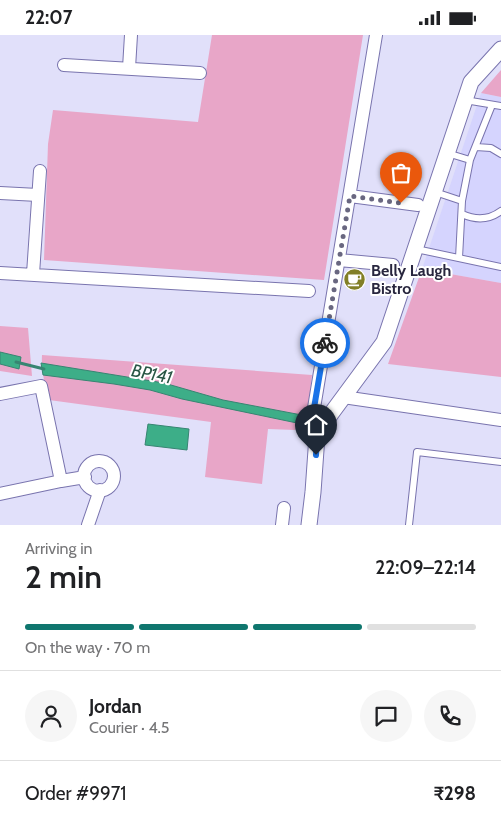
<!DOCTYPE html>
<meta charset="utf-8">
<style>
body{margin:0;font-family:Cabin,sans-serif;background:#f6f6f6;color:#202124;height:100vh;display:flex;flex-direction:column;font-size:19px;white-space:nowrap}
*{box-sizing:border-box;margin:0}
p{font-size:16px;color:#757577}
.icon{flex:none;width:28px;height:28px;fill:none;stroke:currentColor;stroke-width:2;stroke-linecap:round;stroke-linejoin:round}
.map{position:relative;height:490px;overflow:hidden}
.drawer{display:flex;flex-direction:column;background:#fff;flex:1}
.drawer>*{flex:none}
.pin{position:absolute;display:grid;place-items:center;width:42px;height:42px;color:#fff;margin:-51px -21px;border-radius:50% 50% 50% 0;rotate:-45deg;box-shadow:0 0 5px #0007}
.pin .icon{rotate:45deg}
.courier{position:absolute;display:grid;place-items:center;width:50px;height:50px;margin:-25px;border:4px solid #1a73e8;border-radius:50%;background:#fff;color:#222;box-shadow:0 1px 6px #0007}
.overview em{font-style:normal;font-weight:600}
.overview div{display:flex;flex-direction:column-reverse}
.overview{display:flex;align-items:center;justify-content:space-between;height:85px;padding:0 25px}
h1{font-size:32px;font-weight:600;line-height:38px}
.bar{display:grid;grid-template-columns:repeat(4,1fr);gap:8px 5px;align-content:center;height:60px;padding:0 25px}
.bar i{height:6px;border-radius:4px;background:#e0e0e0}
.bar .current{background:#0f766e}
.bar p{grid-column:span 4}
.line{display:flex;align-items:center;gap:12px;padding:0 25px;border-top:1px solid #e0e0e0}
.line div{flex:1}
.round{display:grid;place-items:center;flex:none;width:52px;height:52px;border-radius:26px;background:#f6f6f6}
.status{display:flex;justify-content:space-between;align-items:center;height:35px;padding:0 25px;background:#fff;direction:ltr}
.status svg{height:14px;fill:currentColor}
.map>svg:first-child{display:block}
</style>
<div class="status"><b>22:07</b><svg viewBox="0 0 49 12"><path d="M0 12V9h3v3zM5 12V6h3v6zM10 12V3h3v9zM15 12V0h3v12zM26 1h20v11H26zM47 4h2v5h-2z"/></svg></div>
<div class="map">
<svg width="501" height="490" viewBox="0 0 501 490">
<rect width="100%" height="100%" fill="#e1e0fa"/>
<path fill="#d5d4fe" d="M 481,58 L 501,62 L 501,248 L 422,234 Z"/>
<path fill="#e8a6c8" d="M 212,0 L 363,0 L 324,245 L 44,225 L 48,109 L 53,75 L 198,87 Z
M 501,35 L 501,62 L 481,58 Z
M 422,234 L 501,248 L 501,342 L 388,329 Z
M 0,291 L 28,293 L 32,341 L 0,336 Z
M 42,320 L 312,340 L 306,391 L 297,388 L 295,395 L 268,394 L 262,449 L 205,442 L 211,387 L 49,365 C 45,350 41,336 42,320 Z"/>
<path fill="#3dae88" stroke="#378572" d="M 0,317 L 21,322 L 19,334 L 0,329 Z
M 41,328 L 164,348 L 223,365 L 307,381 L 306,391 L 297,388 L 182,364 L 150,355 L 114,349 L 43,340 Z
M 148,389 L 189,394 L 187,415 L 145,410 Z"/>
<g fill="none" stroke-linecap="round" stroke-linejoin="round">
<path stroke="#378572" stroke-width="3" d="M 16,327 L 44,334"/>
<defs>
<path id="service" d="M 465,65 L 501,71
M 476,112 L 491,113 L 501,119
M 447,118 L 470,125
M 435,157 L 462,166
M 462,179 C 475,185 489,185 501,176
M 416,214 L 501,232
M 459,223 L 462,166 L 470,125 L 492,70
M 409,490 L 417,417 L 501,427"/>
<path id="minor" d="M 64,30 L 200,38
M 129,33 L 131,0
M 0,158 L 38,160
M 350,161 L 418,170
M 339,225 L 393,230
M 0,238 L 309,256
M 33,239 L 40,136
M 0,359 L 41,351 L 61,446
M 343,362 L 501,385
M 325,387 L 313,379 L 376,0
M84 441a15 15 0 1 1 30 0a15 15 0 1 1-30 0Z
M 0,459 L 61,446 L 85,442
M 88,490 L 100,455
M 282,490 L 284,473"/>
<path id="tertiary" d="M 309,490 L 313,457 L 317,401 L 325,387 L 384,307 L 471,47 L 501,14"/>
</defs>
<use href="#service" stroke="#7974ae" stroke-width="8"/>
<use href="#minor" stroke="#7974ae" stroke-width="14"/>
<use href="#tertiary" stroke="#7974ae" stroke-width="17"/>
<use href="#service" stroke="#fff" stroke-width="6"/>
<use href="#minor" stroke="#fff" stroke-width="12"/>
<use href="#tertiary" stroke="#fff" stroke-width="15"/>
</g>
<g fill="none" stroke-linecap="round" stroke-linejoin="round">
<path stroke="#696780" stroke-width="5" stroke-dasharray="0 9" d="M 325,308 L 350,161 L 401,168"/>
<path stroke="#1a73e8" stroke-width="6" d="M 316,420 L 317,400 L 325,387 L 313,379 L 325,308"/>
</g>
<defs>
<symbol id="cafe-disc" viewBox="-11 -11 22 22"><circle r="9.5" fill="#827f27" stroke="#fff"/><path d="M-5.5-4.5H6V0H3Q3 3.5 0 3.5H-2.5Q-5.5 3.5-5.5 0ZM3-3.2v2h1.7v-2ZM-6 4.5H4V6H-6Z" fill="#fff"/></symbol>
</defs>
<g fill-rule="evenodd">
<use href="#cafe-disc" x="342" y="232" width="25" height="25"/>
</g>
<g text-anchor="middle" dominant-baseline="central" stroke-width="4" stroke-linejoin="round" paint-order="stroke">
<g font-size="16" font-weight="bold" fill="#28263e" stroke="#fff" text-anchor="start">
<text x="371" y="235">Belly Laugh<tspan x="371" dy="18">Bistro</tspan></text>
</g>
<g font-size="18" font-style="italic" fill="#285645" stroke="#fff">
<text transform="translate(152 339) rotate(11)">BP141</text>
</g>
</g>
</svg>
<div class="pin" style="left:401px;top:168px;background:#ea580c"><svg class="icon" aria-label="bag" viewBox="0 0 24 24"><path d="M5 8h14l-1 12H6zM9 8a3 3 0 0 1 6 0"/></svg></div>
<div class="pin" style="left:316px;top:420px;background:#1f2937"><svg class="icon" aria-label="home" viewBox="0 0 24 24"><path d="M3 11l9-7 9 7M6 9v11h12V9"/></svg></div>
<div class="courier" style="left:325px;top:308px"><svg class="icon" aria-label="bike" viewBox="0 0 24 24"><circle cx="6" cy="16" r="4"/><circle cx="18" cy="16" r="4"/><path d="M6 16l4-8h5l3 8M10 8l3 8H6M13 5h3"/></svg></div>
</div>
<section class="drawer">
<div class="overview"><div><h1>2 min</h1><p>Arriving in</p></div><em>22:09–22:14</em></div>
<div class="bar"><i class="current"></i><i class="current"></i><i class="current"></i><i></i><p>On the way · 70 m</p></div>
<div class="line" style="height:90px"><a class="round"><svg class="icon" aria-label="person" viewBox="0 0 24 24"><circle cx="12" cy="8" r="4"/><path d="M4 21q1-7 8-7t8 7"/></svg></a><div><b>Jordan</b><p>Courier · 4.5</p></div><a class="round"><svg class="icon" aria-label="chat" viewBox="0 0 24 24"><path d="M4 5h16v11H9l-5 4z"/></svg></a><a class="round"><svg class="icon" aria-label="phone" viewBox="0 0 24 24"><path d="M5 4h4l2 5-3 2q2 4 5 5l2-3 5 2v4C11 20 4 13 5 4z"/></svg></a></div>
<div class="line" style="height:65px"><div>Order #9971</div><b>₹298</b></div>
</section>
